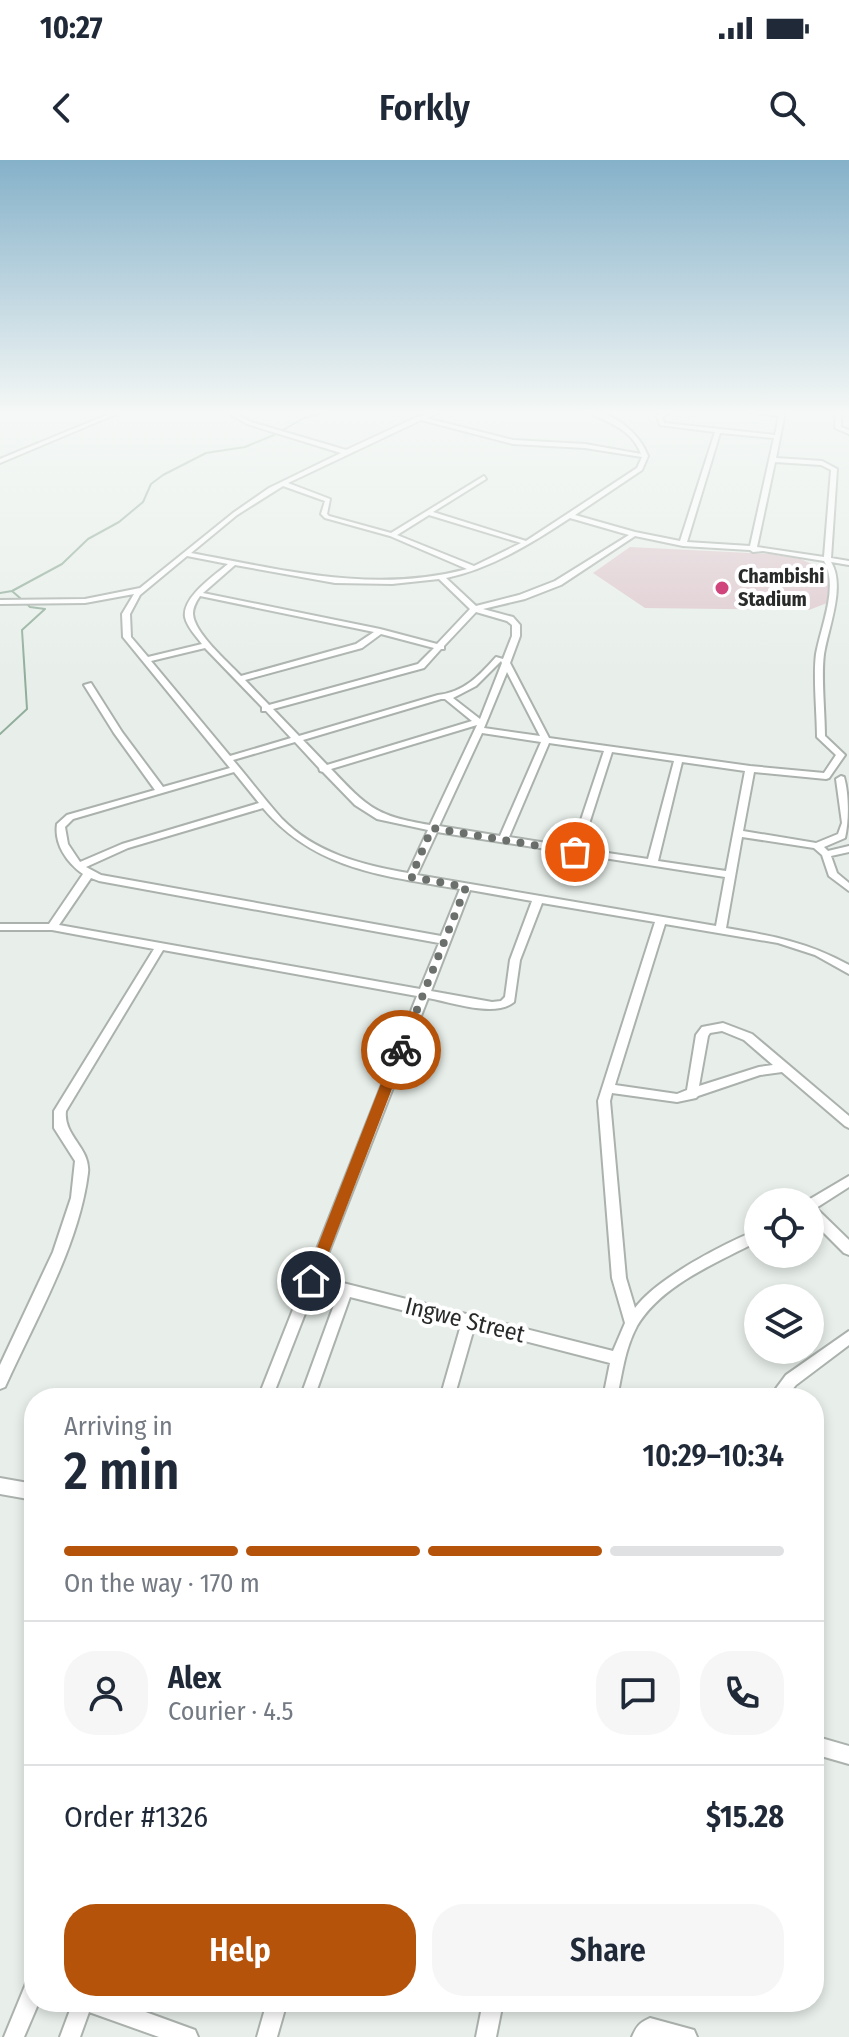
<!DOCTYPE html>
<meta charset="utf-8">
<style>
body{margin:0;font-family:"Fira Sans Condensed",sans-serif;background:#f6f6f7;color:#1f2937;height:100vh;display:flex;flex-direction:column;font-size:30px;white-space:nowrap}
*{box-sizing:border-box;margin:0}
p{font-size:26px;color:#747a83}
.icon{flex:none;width:44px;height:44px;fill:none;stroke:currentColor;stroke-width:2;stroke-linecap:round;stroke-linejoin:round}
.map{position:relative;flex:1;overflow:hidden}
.details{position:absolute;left:24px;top:1228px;width:800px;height:624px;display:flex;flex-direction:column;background:#fff;border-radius:32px;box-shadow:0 4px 12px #0003}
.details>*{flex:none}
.controls{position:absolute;left:744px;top:1028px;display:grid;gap:16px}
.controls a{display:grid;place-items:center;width:80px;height:80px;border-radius:50%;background:#fff;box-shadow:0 4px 12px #0003;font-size:40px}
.pin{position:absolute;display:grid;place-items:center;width:68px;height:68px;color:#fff;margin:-34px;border:4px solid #fff;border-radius:50%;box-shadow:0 2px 8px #0007}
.courier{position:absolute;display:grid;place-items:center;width:80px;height:80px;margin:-40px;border:6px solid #b45309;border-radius:50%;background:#fff;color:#222;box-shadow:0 2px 10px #0007}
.headline em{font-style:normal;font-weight:600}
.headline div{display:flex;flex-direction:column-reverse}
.headline{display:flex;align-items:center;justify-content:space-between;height:136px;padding:0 40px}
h1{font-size:52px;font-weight:600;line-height:60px}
.bar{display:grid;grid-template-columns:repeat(4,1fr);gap:12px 8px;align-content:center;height:96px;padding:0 40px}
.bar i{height:10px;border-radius:6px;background:#e0e1e3}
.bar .current{background:#b45309}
.bar p{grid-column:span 4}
.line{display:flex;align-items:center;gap:20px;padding:0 40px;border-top:2px solid #e0e1e3}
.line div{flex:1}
.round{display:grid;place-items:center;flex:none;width:84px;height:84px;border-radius:32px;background:#f6f6f7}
.button{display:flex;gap:16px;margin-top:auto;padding:16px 40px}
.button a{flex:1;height:92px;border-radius:32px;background:#b45309;color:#fff;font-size:32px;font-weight:600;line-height:92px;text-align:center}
.button a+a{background:#f6f6f7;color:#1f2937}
.status{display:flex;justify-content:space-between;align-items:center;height:56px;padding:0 40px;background:#fff;direction:ltr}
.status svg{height:22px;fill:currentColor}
header{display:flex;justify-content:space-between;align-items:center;height:104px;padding:0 40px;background:#fff;font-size:36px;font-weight:600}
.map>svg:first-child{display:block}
</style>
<div class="status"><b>10:27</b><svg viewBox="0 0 49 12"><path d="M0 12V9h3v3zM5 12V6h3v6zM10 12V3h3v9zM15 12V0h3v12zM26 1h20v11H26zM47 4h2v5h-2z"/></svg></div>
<header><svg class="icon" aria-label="back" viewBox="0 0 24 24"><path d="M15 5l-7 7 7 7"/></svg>Forkly<svg class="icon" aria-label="search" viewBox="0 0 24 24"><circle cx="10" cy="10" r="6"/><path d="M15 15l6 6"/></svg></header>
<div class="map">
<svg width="849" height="1877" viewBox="0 0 849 1877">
<rect width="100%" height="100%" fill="#e8efea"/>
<path fill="#dec8ce" d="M 630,387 L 770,394 L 801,399 L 830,413 L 827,443 L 809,450 L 645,448 L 593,413 Z"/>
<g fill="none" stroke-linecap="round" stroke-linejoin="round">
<path stroke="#91ad9b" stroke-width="2" d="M 283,270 L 304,258 L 327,252
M 0,433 L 12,431
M 20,438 L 12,431 L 62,404 L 88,379 L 119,362 L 143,342 L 151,324 L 163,315 L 206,293 L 245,287 L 274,275
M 0,574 L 27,549 L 22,470 L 45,449 L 30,447 L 25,442"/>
<defs>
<path id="minor" d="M 114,252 L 121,252 L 0,303 L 0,299 Z
M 227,252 L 232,252 L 251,262 L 346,290 L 417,257 L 440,252 L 426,258 L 513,280 L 585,284 L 641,294 C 632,269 609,263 588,252 C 613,250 640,274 648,296 L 642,310 L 575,355 L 635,372 L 680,381 L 715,272 L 660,265 L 657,255 L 671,252 L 662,257 L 664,263 L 775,275 L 779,256 L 747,252 L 780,253 L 785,252 L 776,298 L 822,301 L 837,309 L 831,398 L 849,401 L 849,405 L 831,402 C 846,426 828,468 824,494 C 821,517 825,552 825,576 L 845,595 L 829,618 L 826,619 L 754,612 L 743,671 L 816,683 L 838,674 L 842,663 L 836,619 L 841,616 L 844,617 C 849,634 849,661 845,678 L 824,687 L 828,691 L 849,686 L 849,692 L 831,696 L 837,713 L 849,723 L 849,731 L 829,716 L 822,695 L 814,688 L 742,677 L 726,768 C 773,776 807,782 849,805 L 849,814 L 815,795 L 778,783 L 665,764 L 615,925 L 677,934 L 687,930 L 696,875 L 702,867 L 723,863 L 752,874 L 849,956 L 849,968 L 845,966 L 782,912 L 760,915 L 698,936 L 696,938 L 677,942 L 612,933 L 610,941 L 626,1118 L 635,1148 C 656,1119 724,1083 758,1070 L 758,1081 C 717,1103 662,1124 637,1166 C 625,1188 622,1214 617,1238 L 603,1238 L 610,1203 L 474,1168 L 454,1238 L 440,1238 L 461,1165 L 350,1137 L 314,1238 L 300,1238 L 338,1134 L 315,1128 L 272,1238 L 258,1238 L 417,836 L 163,790 L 66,951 C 63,976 91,988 88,1013 C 79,1086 35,1160 5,1227 L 0,1229 L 0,1205 L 53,1092 L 71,1038 L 75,1001 L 54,968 L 54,951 L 154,789 L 52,770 L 0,770 L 0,764 L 49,764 L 83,714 C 67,703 54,684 57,664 L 67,655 L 155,630 L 114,573 L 84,525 L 91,523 L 122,572 L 163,627 L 230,608 L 123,477 L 122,454 L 134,434 L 85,443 L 0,444 L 0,440 L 85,439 L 140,428 L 233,353 L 269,328 L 341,293 L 247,264 ZM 421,260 L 513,284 L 585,288 L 642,297 L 637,308 L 526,381 L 433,352 L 486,319 L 484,316 L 391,373 L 329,356 L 327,354 L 330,339 L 288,323 ZM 720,273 L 774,278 L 750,386 L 687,382 ZM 775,302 L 821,305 L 831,310 L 824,397 L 757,387 ZM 283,326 L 325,341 L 321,354 L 325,358 L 390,376 L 467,409 C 374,434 284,410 191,393 L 237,355 ZM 429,355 L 521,383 L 474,406 L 397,375 ZM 570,358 L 629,375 L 555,421 L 519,435 L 476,446 L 446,418 C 492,408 532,383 570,358 ZM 635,376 L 683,386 L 750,390 L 753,392 L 763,391 L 824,401 C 839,427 821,466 816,494 C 813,517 817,553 817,577 L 836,595 L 824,613 L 750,606 L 549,578 L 510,503 L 520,476 L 520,465 L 513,457 L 483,449 L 525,439 L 561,425 ZM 187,396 L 228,404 C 215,415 182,437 185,457 C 187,467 196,476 202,484 L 148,497 L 131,477 L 130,454 L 140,435 ZM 235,405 L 335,423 L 392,424 L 439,419 L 470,449 L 437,484 L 380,469 L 203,433 ZM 200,436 L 374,472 L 356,484 L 241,516 C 228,502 194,473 193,454 C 193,447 196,442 200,436 ZM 476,452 L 507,461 L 512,465 L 512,476 L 503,499 L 496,497 C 479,516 464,532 438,535 L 299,576 L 273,549 L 424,508 L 441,489 L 444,489 L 444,486 ZM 381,474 L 434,488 L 418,504 L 269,545 L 245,520 L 362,488 ZM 205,488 L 262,547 L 262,551 L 266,551 L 291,578 L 230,596 L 151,501 ZM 501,501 L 502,503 L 480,559 L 453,538 L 476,526 ZM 507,512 L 540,576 L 484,568 ZM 441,539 L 445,539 L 472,561 L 327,605 L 303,580 ZM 477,565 L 430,665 C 376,656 368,648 331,609 ZM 482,573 L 541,582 L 500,676 L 439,666 ZM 295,582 L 319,608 L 320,611 L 323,612 L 355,645 L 377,659 L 428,670 L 408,713 C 362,705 315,693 282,659 C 265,640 250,620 233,600 ZM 549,583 L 604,591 L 572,687 L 509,677 ZM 612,592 L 674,601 L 648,699 L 581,689 ZM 682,602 L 745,611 L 726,711 L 658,701 ZM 234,612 L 259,643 L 122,684 L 80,702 L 68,684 L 65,667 L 73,659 ZM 263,648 C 315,710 385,716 460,729 L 441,776 L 101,715 L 86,707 L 128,688 ZM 437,672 L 725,717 L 716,766 L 417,715 ZM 91,718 L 99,721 L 439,783 L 420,829 L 59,765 ZM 470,730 L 532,741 L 510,800 L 505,837 L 501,841 L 492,842 L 431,831 ZM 542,743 L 655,762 L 598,941 L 612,1118 L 625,1163 L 613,1191 L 319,1117 L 428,838 C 451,842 495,858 514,842 L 520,800 ZM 722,871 L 744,880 L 773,905 L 759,907 L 699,926 L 708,876 L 710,873 Z
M 836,252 L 841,252 L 841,267 L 849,270 L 849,274 L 835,268 Z
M 849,1016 L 849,1027 L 816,1048 L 849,1080 L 849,1095 L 844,1093 L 810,1059 L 810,1042 L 805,1042 Z
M 849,1171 L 849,1185 L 796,1225 L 785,1238 L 769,1238 L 786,1215 Z
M 0,1318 L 34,1324 L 34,1340 L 0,1334 Z
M 814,1576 L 849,1586 L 849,1604 L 814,1594 Z
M 34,1818 L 34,1842 L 39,1842 L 24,1877 L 4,1877 L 27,1821 Z
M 73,1842 L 118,1842 L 195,1870 L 198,1877 L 159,1877 L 89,1852 L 80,1877 L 60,1877 Z
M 267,1842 L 287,1842 L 277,1877 L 257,1877 Z
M 483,1842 L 503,1842 L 496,1877 L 476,1877 Z
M 650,1858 L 694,1870 L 697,1877 L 632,1877 C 636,1867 640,1862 650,1858 Z"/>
</defs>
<use href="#minor" stroke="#abb2ad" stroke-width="4"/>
<use href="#minor" fill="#fff" fill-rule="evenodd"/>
</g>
<linearGradient id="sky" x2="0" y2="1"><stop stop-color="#85b1c9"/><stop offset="0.49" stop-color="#f5f8f6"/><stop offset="1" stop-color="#f5f8f6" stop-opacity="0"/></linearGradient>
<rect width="849" height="514" fill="url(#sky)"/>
<path fill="#b45309" d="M 401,886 L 407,890 L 318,1121 L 316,1125 L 306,1125 L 304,1121 L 394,890 Z"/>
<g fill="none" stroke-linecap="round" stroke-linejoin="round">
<path stroke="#6b706d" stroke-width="8" stroke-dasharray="0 14.4" d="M 401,890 L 466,727 L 411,717 L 432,668 L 575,692"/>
</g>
<circle fill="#cf457c" stroke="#fff" stroke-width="3" cx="722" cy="428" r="8"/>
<g text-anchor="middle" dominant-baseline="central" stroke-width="8" stroke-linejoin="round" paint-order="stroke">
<g font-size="20" font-weight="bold" fill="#282b29" stroke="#fff" text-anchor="start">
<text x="738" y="416">Chambishi<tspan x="738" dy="23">Stadium</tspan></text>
</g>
<g font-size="24" fill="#282b29" stroke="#fff">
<text transform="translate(465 1160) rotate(14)">Ingwe Street</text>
</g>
</g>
</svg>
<div class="controls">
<a><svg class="icon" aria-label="locate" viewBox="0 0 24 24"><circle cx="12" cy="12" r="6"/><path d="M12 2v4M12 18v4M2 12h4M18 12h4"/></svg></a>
<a><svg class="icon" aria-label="layers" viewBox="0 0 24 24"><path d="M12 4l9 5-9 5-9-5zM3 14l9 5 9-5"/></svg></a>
</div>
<div class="pin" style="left:575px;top:692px;background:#ea580c"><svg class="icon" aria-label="bag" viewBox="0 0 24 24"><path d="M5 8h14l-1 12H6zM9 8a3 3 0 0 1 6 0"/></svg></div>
<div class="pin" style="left:311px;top:1121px;background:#1f2937"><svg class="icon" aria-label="home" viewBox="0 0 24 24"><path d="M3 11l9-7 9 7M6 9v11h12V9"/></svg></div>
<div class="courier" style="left:401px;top:890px"><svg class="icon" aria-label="bike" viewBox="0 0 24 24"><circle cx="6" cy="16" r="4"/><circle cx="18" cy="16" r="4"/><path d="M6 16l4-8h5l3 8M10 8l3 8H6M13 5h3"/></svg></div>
<section class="details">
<div class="headline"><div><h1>2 min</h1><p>Arriving in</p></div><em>10:29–10:34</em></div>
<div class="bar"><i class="current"></i><i class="current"></i><i class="current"></i><i></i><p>On the way · 170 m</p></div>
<div class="line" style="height:144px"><a class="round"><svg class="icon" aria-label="person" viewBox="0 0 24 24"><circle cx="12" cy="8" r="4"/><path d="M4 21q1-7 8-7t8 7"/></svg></a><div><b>Alex</b><p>Courier · 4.5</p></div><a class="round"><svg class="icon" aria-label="chat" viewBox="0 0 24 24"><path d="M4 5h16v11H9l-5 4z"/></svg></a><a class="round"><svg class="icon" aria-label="phone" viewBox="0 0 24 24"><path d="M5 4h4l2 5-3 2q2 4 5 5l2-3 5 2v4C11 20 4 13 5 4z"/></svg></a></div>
<div class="line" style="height:104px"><div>Order #1326</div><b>$15.28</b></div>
<div class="button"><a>Help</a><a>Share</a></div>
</section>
</div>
